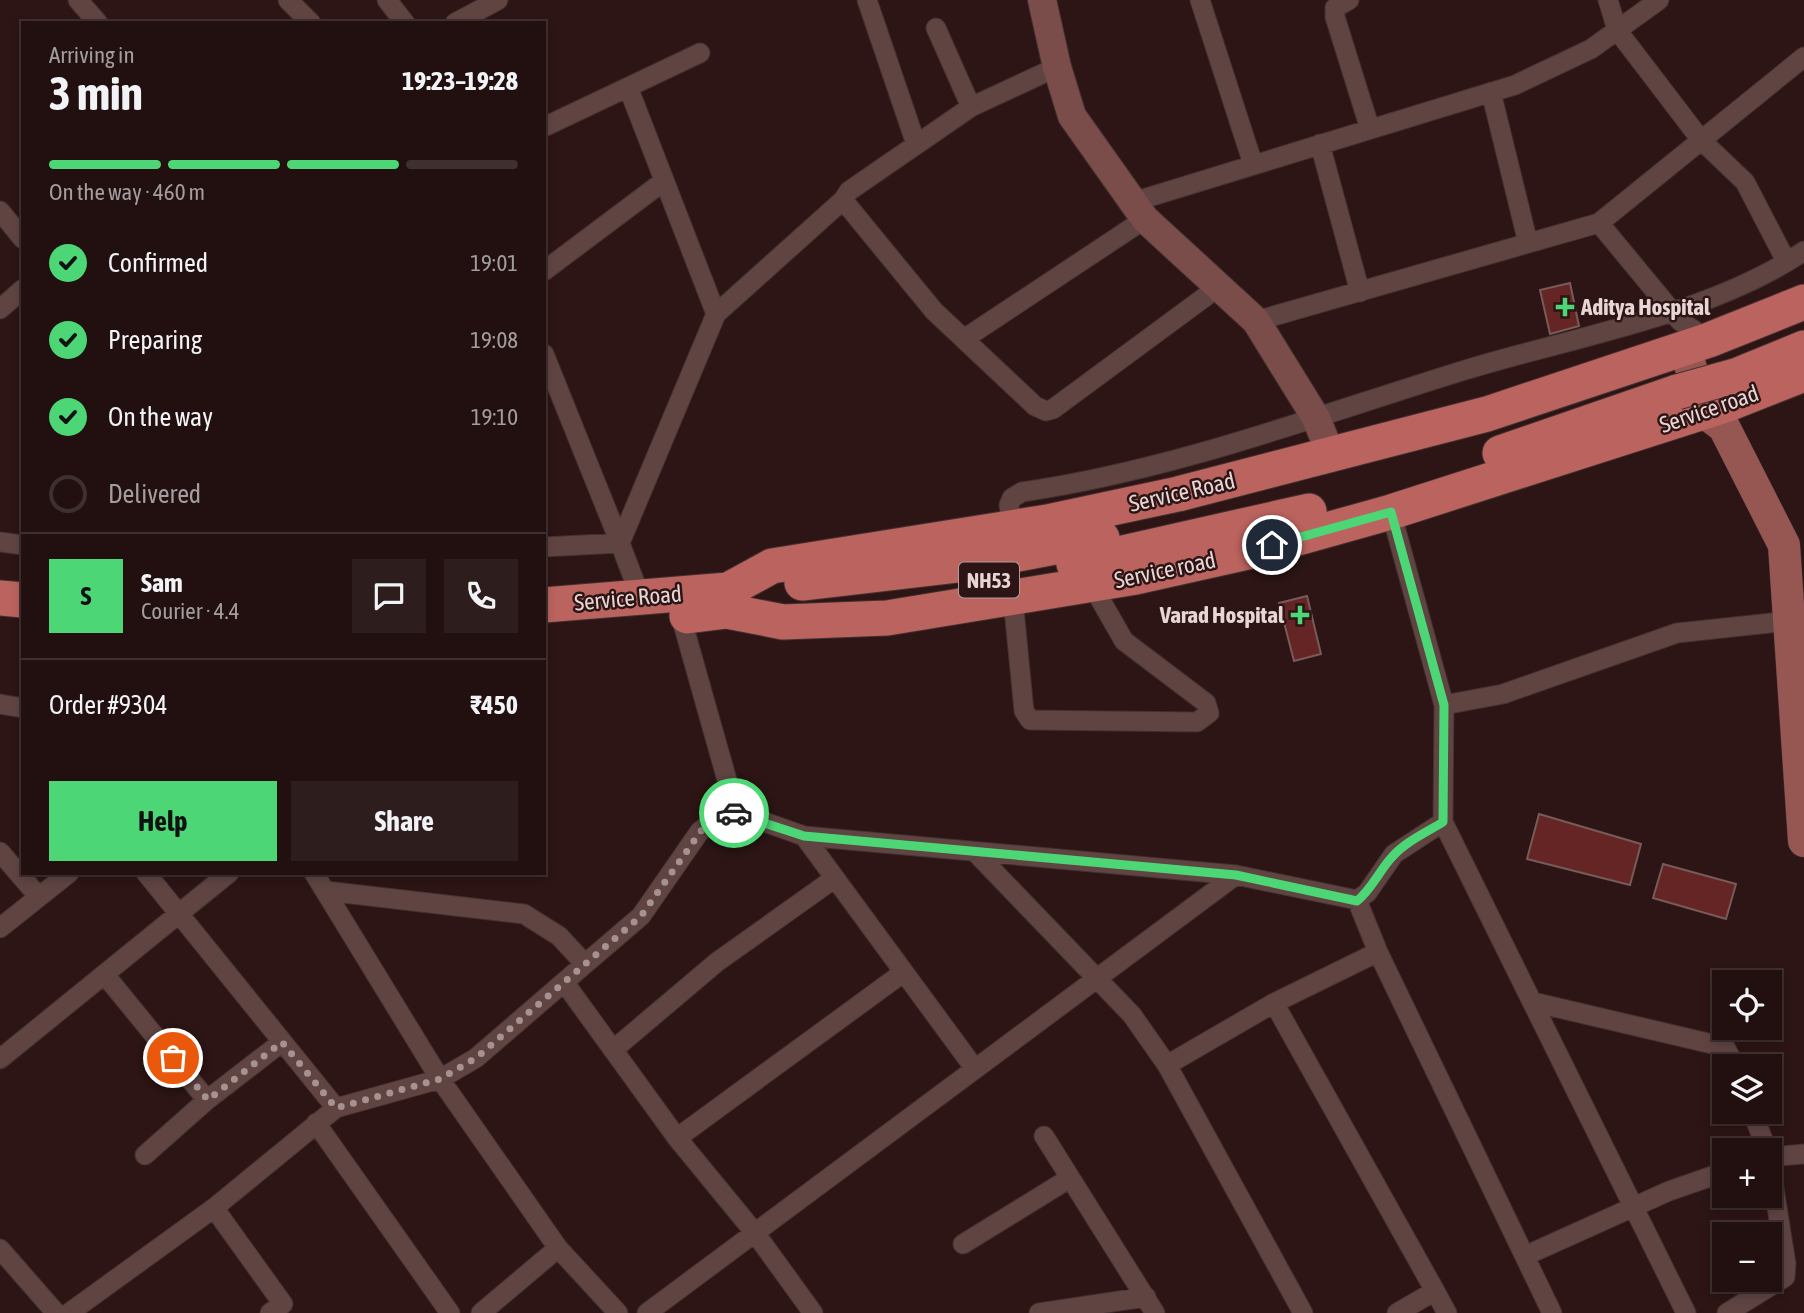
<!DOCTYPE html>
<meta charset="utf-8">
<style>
body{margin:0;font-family:"Asap Condensed",sans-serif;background:#2d1e1d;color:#f1f3f6;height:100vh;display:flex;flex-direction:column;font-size:26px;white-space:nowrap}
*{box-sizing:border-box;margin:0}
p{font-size:23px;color:#a29d9e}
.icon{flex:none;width:38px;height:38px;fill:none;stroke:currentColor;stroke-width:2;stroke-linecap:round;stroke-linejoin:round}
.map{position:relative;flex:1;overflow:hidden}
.drawer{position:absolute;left:21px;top:21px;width:525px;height:854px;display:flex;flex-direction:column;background:#21100f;border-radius:0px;box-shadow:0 4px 10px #0003,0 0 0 2px #3e302f}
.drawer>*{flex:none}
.tools{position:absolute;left:1712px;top:970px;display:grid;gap:14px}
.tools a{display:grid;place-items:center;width:70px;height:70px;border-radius:0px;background:#21100f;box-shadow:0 4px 10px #0003,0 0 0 2px #3e302f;font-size:35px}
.pin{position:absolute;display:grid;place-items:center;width:60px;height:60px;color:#fff;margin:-30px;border:4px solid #fff;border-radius:50%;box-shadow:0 2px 7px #0007}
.courier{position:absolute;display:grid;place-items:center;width:70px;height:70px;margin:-35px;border:5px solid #4dd676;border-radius:50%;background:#fff;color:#222;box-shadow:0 2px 9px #0007}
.overview em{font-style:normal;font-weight:700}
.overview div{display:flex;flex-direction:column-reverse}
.overview{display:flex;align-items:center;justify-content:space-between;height:119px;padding:0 28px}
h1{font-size:46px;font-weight:700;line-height:52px}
.bar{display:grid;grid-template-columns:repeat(4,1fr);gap:10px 7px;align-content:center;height:84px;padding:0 28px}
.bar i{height:9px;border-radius:5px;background:#3e302f}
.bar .selected{background:#4dd676}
.bar p{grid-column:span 4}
.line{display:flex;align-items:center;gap:18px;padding:0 28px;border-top:2px solid #3e302f}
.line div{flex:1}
.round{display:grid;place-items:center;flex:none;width:74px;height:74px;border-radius:0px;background:#2d1e1d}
ol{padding:0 28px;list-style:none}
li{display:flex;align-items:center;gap:21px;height:77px}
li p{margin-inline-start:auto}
li .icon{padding:7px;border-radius:50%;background:#4dd676;color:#111;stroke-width:4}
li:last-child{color:#a29d9e}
li i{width:38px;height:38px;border:4px solid #3e302f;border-radius:50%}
.primary-button{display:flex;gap:14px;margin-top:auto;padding:14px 28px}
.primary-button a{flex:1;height:80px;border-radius:0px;background:#4dd676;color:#111;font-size:28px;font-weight:700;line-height:80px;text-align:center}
.primary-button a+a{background:#2d1e1d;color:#f1f3f6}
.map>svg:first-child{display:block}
</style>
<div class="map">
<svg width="1804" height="1313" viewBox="0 0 1804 1313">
<rect width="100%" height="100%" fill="#2c1514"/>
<path fill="#652524" stroke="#775b58" stroke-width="2" d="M 1570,283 L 1579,326 L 1550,334 L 1540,290 Z
M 1307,596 L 1321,654 L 1294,661 L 1279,603 Z
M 1539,814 L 1641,844 L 1630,885 L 1527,859 Z
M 1663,864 L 1736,884 L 1726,919 L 1653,898 Z"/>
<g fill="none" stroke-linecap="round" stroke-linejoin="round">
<defs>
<path id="street" d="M 78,0 L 98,23
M 288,0 L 311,23
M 387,0 L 405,23
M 867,0 L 916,144
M 1200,0 L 1253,164
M 1349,0 L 1335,8 L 1335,17 L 1370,129
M 1608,0 L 1617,30 L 1701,140 L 1745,182 L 1786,261
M 455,23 L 498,0
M 936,28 L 971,107
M 1491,92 L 1528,243
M 544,127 L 700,53
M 1320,144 L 1360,292
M 843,200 L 849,191 L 971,107 L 1057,67
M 1133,202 L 1515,85 L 1591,49 L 1659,0
M 0,211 L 23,239
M 1599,223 L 1680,321 L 1709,340
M 544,271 L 664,181
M 0,309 L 23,289
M 716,314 L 843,200 L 934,311 L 1035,406 L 1046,411 L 1053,409 L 1217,288
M 1256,321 L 1599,223 L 1804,57
M 964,339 L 1145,219
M 544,354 L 620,543
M 1391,512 L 1444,705 L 1443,822 L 1686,1313
M 1012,528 L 1009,505 L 1012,498 L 1022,492 C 1174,470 1319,415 1465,370 C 1573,337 1710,315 1804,251
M 0,542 L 23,545
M 620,543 L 716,314 L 628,87
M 544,547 L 620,543 L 640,596
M 1013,599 L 1024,711 L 1030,720 L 1197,722 L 1209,713 L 1206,703 L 1124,641 L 1092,585
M 681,617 L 736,812
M 0,704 L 23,708
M 1444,705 L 1503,694 L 1677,633 L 1789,621
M 804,836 L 975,1069
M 0,852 L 39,897
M 977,854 L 1132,1015 L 1167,1065 L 1303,1313
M 146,873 L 336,1108 L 214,1208 L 283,1304 L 270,1313
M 314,873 L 440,1079 L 558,1248 L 618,1313
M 326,891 L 524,914 L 559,936 L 585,964 L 641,916 L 700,831 L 718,818 L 736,812 L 804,836 L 1236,875 L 1357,900
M 1357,900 L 1378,952 L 1552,1313
M 1357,900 L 1367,893 L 1394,854 L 1443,822
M 0,928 L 69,873
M 105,975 L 207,1100 L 282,1042
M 564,982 L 677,1138 L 904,972
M 1533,1002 L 1725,1047 L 1735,1066
M 1274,1003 L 1435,1291 L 1397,1313
M 613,1050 L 717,962 L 835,878
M 0,1059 L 229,873
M 1167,1065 L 1274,1003 L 1378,952
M 336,1108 L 440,1079 L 476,1058 L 585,964
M 1752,1111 L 1767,1150
M 316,1123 L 450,1313
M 1044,1136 L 1155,1313
M 677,1138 L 755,1233 L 813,1313
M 145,1155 L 207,1100
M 1769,1157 L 1804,1154
M 963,1244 L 1070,1178
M 0,1249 L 56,1313
M 1527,1255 L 1669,1191 L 1724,1172
M 1435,1291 L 1447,1313
M 69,1313 L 214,1208
M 481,1313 L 558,1248
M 647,1313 L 1236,875
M 1039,1313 L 1146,1297
M 1727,1313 L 1785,1277 L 1786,1264 L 1769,1157"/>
<path id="secondary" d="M 1042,0 L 1057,67 L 1072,116 L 1145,219 L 1256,321 L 1316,418 L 1331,455"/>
<path id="primary" d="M 1685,348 L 1704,412 L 1724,427 L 1784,545 L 1804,841"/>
<path id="highway" d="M 1738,375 L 1804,348
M 1500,453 L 1677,392
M 1074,564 L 1309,511
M 802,583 L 965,564 L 1102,538
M 0,598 L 23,600
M 544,605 L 728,590 L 772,566 L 1047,522 L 1178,494 L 1487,414 L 1709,340 L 1804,302
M 687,616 L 727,611 L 783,622 L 887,618 L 1136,577 L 1248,552 L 1391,512 L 1728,404 L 1804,374"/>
</defs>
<use href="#street" stroke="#423130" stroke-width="21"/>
<use href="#secondary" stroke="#423130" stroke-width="30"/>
<use href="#primary" stroke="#423130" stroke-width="33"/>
<use href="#highway" stroke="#423130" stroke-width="37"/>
<use href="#street" stroke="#5f4442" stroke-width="19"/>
<use href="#secondary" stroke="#7a4d4b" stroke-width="28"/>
<use href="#primary" stroke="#965753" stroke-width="32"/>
<use href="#highway" stroke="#ba635f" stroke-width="35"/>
<defs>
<path id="highway-bridge" d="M 1677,392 L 1738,375"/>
</defs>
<use href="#highway-bridge" stroke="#423130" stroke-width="37" stroke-linecap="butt"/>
<use href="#highway-bridge" stroke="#ba635f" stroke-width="35"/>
</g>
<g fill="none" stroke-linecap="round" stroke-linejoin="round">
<path stroke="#a69291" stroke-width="7" stroke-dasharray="0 12.6" d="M 173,1058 L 208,1100 L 282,1042 L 336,1108 L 440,1079 L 476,1058 L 641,916 L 701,831 L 718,818 L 734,813"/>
<path stroke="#4dd676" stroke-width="9" d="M 734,813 L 804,836 L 1236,875 L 1357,901 C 1372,889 1379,871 1392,857 C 1405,842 1427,832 1443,822 L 1444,705 L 1391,512 L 1272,545"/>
</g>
<g fill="#4dd676" stroke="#2c1514" stroke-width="2.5">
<path d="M1561.5 296.5h7v7h7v7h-7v7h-7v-7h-7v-7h7z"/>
<path d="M1296.5 604.5h7v7h7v7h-7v7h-7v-7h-7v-7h7z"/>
</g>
<g text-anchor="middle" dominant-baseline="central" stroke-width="5" stroke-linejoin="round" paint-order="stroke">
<rect fill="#2c1514" stroke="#af9c9b" stroke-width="2" x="959" y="562.5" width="60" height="35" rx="5"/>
<g font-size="21" font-weight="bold" fill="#e7d6d5">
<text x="989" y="580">NH53</text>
</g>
<g font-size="23" font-weight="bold" fill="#e7d6d5" stroke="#2c1514" text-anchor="start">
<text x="1581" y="307">Aditya Hospital</text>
<text x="1284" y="615" text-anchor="end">Varad Hospital</text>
</g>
<g font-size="23" fill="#e7d6d5" stroke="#2c1514">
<text transform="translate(1709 409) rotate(-19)">Service road</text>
<text transform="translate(1182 492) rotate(-13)">Service Road</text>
<text transform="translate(1165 570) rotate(-12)">Service road</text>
<text transform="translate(628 598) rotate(-5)">Service Road</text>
</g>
</g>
</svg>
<div class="tools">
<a><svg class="icon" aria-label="locate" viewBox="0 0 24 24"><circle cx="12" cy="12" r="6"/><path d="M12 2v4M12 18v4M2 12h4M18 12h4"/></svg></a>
<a><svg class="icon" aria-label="layers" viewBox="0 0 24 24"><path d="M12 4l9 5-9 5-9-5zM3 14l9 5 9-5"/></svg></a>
<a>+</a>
<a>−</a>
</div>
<div class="pin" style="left:173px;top:1058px;background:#ea580c"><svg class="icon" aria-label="bag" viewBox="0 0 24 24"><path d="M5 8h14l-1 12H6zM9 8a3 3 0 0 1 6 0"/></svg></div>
<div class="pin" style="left:1272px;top:545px;background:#1f2937"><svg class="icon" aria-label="home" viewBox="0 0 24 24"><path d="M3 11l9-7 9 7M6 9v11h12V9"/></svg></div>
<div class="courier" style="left:734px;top:813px"><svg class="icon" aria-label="car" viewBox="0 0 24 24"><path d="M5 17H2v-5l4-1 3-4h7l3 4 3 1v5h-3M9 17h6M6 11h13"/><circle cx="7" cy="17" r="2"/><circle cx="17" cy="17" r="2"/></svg></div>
<section class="drawer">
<div class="overview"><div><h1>3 min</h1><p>Arriving in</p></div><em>19:23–19:28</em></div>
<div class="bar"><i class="selected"></i><i class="selected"></i><i class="selected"></i><i></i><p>On the way · 460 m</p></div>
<ol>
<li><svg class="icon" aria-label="check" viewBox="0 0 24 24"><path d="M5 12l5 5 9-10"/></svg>Confirmed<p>19:01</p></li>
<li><svg class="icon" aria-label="check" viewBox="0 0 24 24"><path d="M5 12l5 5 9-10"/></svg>Preparing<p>19:08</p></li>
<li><svg class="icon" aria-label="check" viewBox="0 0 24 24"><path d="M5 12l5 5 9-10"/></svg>On the way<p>19:10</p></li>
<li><i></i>Delivered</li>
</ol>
<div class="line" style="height:126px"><b class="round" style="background:#4dd676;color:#111">S</b><div><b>Sam</b><p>Courier · 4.4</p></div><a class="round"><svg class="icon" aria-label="chat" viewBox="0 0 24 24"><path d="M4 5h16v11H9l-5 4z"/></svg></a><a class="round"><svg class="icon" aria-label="phone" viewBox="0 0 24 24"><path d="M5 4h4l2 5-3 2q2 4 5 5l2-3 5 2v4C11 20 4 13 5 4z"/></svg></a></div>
<div class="line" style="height:91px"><div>Order #9304</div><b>₹450</b></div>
<div class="primary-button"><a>Help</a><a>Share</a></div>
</section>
</div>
